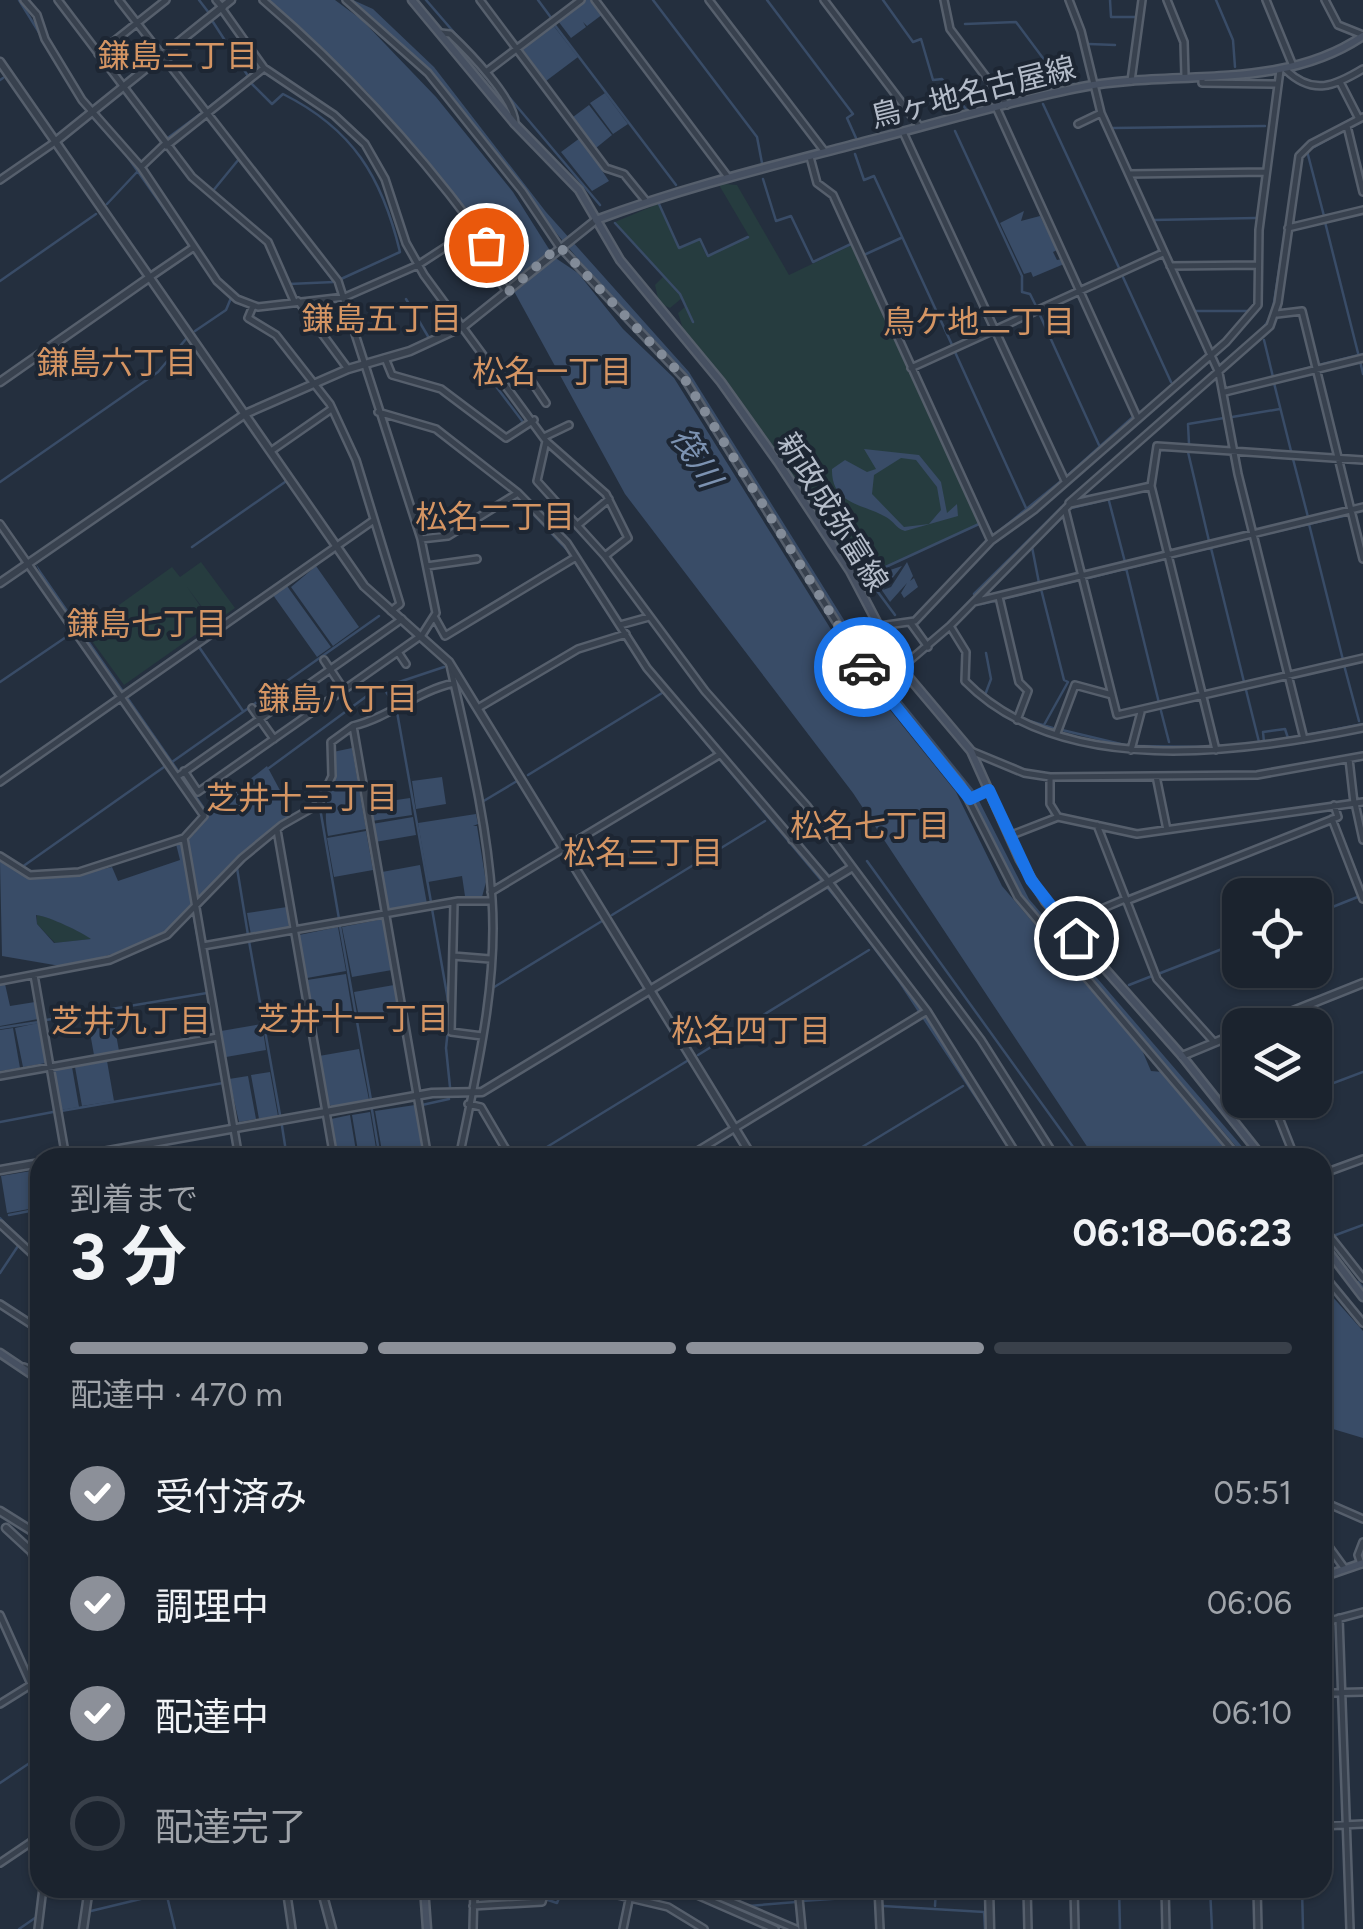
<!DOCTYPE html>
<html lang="ja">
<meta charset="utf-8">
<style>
body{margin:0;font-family:Figtree,"Noto Sans JP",sans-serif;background:#282f3a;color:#f1f3f6;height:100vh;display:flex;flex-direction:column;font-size:38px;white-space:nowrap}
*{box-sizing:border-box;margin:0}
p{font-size:32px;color:#a0a4aa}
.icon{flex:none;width:55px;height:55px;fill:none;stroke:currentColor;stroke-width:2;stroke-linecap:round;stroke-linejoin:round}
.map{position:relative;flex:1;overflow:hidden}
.side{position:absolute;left:30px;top:1148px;width:1302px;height:750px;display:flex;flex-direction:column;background:#1b232e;border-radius:30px;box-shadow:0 2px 8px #0004,0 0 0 2px #39404a}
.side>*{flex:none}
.buttons{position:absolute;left:1222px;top:878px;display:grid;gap:20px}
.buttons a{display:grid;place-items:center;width:110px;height:110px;border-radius:20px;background:#1b232e;box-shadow:0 2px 8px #0004,0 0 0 2px #39404a;font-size:50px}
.pin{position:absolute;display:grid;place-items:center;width:85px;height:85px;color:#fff;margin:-42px;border:5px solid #fff;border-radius:50%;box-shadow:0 2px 10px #0007}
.courier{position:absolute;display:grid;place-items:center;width:100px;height:100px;margin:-50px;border:8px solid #1a73e8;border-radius:50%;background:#fff;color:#222;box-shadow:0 2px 12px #0007}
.summary em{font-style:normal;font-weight:700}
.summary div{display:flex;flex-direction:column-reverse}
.summary{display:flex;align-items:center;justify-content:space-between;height:170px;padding:0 40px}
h1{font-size:65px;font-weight:700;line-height:75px}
.bar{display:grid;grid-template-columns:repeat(4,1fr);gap:15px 10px;align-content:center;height:120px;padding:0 40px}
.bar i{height:12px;border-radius:8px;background:#39404a}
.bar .selected{background:#8c9099}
.bar p{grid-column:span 4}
ol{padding:0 40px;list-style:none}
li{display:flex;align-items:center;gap:30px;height:110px}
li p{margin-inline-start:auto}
li .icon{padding:10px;border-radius:50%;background:#8c9099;color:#fff;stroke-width:4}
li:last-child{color:#a0a4aa}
li i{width:55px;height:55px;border:5px solid #39404a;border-radius:50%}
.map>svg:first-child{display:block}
</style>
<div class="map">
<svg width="1363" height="1929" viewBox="0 0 1363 1929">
<rect width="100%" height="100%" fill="#242f3e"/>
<path fill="#263c3f" d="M 724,184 L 737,185 L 789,275 L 852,245 L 980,523 L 860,577 L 683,329 L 678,313 L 686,306 L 682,298 L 670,308 L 659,303 L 655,285 L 663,277 L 676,289 L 615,222 L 658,204 L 678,248 L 699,240 L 707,257 L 749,236 L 719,185 Z
M 201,562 L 235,608 L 214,623 L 187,587 L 212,623 L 124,685 L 84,630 L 172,567 L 180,577 Z
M 37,915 C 52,917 81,932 92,939 L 55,943 L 37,924 Z"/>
<path fill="#394c67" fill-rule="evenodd" d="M 269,0 L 335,0 L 362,20 L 436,97 L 513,192 L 554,257 L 578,273 L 623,329 L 674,378 L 852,663 L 956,792 L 1002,886 L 1142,1050 L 1151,1071 L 1163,1072 L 1233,1157 L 1088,1155 L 1088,1148 L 853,793 L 625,494 L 480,229 L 367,92 Z
M 353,0 L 373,9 L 434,67 L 546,212 L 689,372 L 871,663 L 973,789 L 1029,899 L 1251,1157 L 1245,1157 L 1019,893 L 972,798 L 866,666 L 682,371 L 628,318 L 557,234 L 430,70 Z
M 585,0 L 592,0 L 603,14 L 587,26 L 583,22 L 586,27 L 571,38 L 558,21 Z
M 553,25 L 578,57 L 546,81 L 522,48 Z
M 605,93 L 628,124 L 613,134 L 590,103 Z
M 589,105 L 612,135 L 596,148 L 573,117 Z
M 580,138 L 609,181 L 592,191 L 561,152 Z
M 1024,211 L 1021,221 L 1040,216 L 1057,250 L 1053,252 L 1057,260 L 1062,259 L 1064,264 L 1033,277 L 1031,272 L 1024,274 L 1000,223 Z
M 864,449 L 919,455 L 941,482 L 947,513 L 957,504 L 958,516 L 905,531 C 895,528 895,522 886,517 C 864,504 831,505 832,469 L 845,460 L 867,472 L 876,469 ZM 901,458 L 916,460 L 937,487 L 941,510 L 929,524 L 904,527 L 872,494 L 874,475 Z
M 572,554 L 645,669 L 841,902 L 925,1014 L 1014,1157 L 899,983 L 838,902 L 643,670 L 571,558 L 448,629 Z
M 907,562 L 913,576 L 910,581 L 914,578 L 918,587 L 904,598 L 901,593 L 907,583 L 890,602 L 872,576 L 902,566 L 883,590 L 891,587 Z
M 36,564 L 208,812 L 267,766 L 291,811 L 291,819 L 163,936 L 145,945 L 66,967 L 2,956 L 0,861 C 38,888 69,877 112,867 L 118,881 L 180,860 L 176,844 L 194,834 L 206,815 L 45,585 ZM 36,915 C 51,917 81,932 91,939 L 54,943 L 37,924 Z
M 316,566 L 359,627 L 333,646 L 291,587 Z
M 287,586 L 331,647 L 317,657 L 273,595 Z
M 352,748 L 366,829 L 328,836 C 320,796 337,788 333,752 Z
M 442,777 L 446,804 L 416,809 L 412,781 Z
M 410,798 L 412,815 L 372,821 L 369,804 Z
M 476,814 L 478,824 L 473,826 L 477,826 L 486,882 L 482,897 L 465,896 L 462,876 L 428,882 L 418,823 Z
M 413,817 L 416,835 L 375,842 L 372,824 Z
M 366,831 L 373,870 L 334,877 L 327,838 Z
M 420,865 L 427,904 L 389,911 L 382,872 Z
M 287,907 L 289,928 L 251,935 L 247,913 Z
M 383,919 L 392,970 L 352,977 L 342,927 Z
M 338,927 L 346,971 L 307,978 L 299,935 Z
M 346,974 L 353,1016 L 314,1022 L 307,980 Z
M 5,984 L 10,1006 L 35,1002 L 38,1019 L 0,1026 L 0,985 Z
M 394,985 L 399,1010 L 359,1017 L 354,992 Z
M 38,1023 L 46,1063 L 23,1067 L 15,1028 Z
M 114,1023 L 119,1051 L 94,1055 L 89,1027 Z
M 262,1024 L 266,1050 L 226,1057 L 221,1031 Z
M 13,1028 L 20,1068 L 0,1071 L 0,1030 Z
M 359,1049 L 369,1100 L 333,1107 L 328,1104 L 319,1056 Z
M 107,1061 L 114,1101 L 82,1106 L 75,1067 Z
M 72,1067 L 79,1107 L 61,1110 L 54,1070 Z
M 270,1072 L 278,1116 L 259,1119 L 251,1075 Z
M 248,1076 L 256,1119 L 239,1122 L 229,1079 Z
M 415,1105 L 424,1157 L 383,1157 L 375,1111 Z
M 370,1112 L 376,1148 L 358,1151 L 352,1115 Z
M 350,1115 L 356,1151 L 337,1155 L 331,1119 Z
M 40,1169 L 40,1207 L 7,1213 L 1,1176 L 31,1171 L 35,1189 L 33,1171 Z
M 1323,1286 L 1363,1331 L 1363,1438 L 1323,1426 Z"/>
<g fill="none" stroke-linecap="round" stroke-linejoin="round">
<path stroke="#394c67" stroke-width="2.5" d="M 19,0 L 87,110
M 199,0 L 209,13
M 426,0 L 464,44
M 538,0 L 552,19
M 653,0 L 757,137 L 762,163
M 767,0 L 853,114 L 847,118 L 856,138
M 883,0 L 913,42 L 921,39 L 933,80 L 942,79 L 966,109
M 1110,0 L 1111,17 L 1137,17
M 1216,0 L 1233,40 L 1235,67
M 554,24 L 676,185
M 965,24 L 1016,22 L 1063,85
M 1089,44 L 1115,45
M 0,80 L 3,78
M 250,82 L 272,104 L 283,94 C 353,129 382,177 400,252 L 341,279
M 498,84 L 600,205
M 1043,104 L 1120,270
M 208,108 L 248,76 L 213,22
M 207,117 L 228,143
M 93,118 L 118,146
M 1113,128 L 1265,126
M 955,131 L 1022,276 L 1022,292 L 1030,294 L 1037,308
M 165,140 L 203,112
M 122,149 L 189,244
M 855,154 L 864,180 L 874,176 L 953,347
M 763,179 L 776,221 L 791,216 L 813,262 L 851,244
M 212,192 L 239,159
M 107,204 L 137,172
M 659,204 L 679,248 L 700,239 L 708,256 L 748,237
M 1324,216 L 1307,151 L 1343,131
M 1153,220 L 1256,218
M 1325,222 L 1358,353
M 615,223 L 680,294 L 693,322
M 857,241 L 864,255 L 901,238
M 194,251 L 231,298 L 226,310 L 195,331
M 1122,275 L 1171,382
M 0,281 L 96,214
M 289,284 L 334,282 L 295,230
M 406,299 L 429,338
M 1273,309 L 1297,155 L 1306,144 L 1355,117
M 1196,311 L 1249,311
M 1039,313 L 1099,445
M 1261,331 L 1271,317
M 1264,340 L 1273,377 L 1312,367
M 955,352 L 1026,508
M 1360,361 L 1363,374
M 479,364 L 523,422 L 508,434 L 502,433
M 1319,365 L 1363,354
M 395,373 L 416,379
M 420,380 L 449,392
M 1274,383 L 1291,451
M 1232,417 L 1280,409
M 1189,444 L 1188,424 L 1224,418
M 1188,452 L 1209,541
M 1293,459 L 1308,517
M 1067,476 L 1134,416
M 0,482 L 158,372 L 186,339
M 1154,487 L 1159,450 L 1186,450
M 1073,496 L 1176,406
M 518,498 L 570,553
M 1109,501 L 1125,562
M 1071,508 L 1147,490
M 1355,512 L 1363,510
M 986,522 L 993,536 L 1061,481
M 1309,524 L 1343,660
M 1257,536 L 1348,515
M 192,547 L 285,482
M 1211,548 L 1244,682
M 1172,557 L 1250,538
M 1126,568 L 1159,703
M 1088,578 L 1164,559
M 1039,583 L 1032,547 L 1063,516
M 1041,589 L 1064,680 L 1068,682 L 1044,725
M 974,594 L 1062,507
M 1002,599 L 1079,580
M 981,604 L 994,601
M 895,615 L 866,576 L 979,524
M 199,647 L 243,711
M 1344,665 L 1359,721
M 0,682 L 72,633
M 384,689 L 396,706
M 1246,690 L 1259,742
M 985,695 L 991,679 L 986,653
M 1161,711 L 1169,742
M 397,712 L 431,902
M 1026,720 L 1056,729
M 1062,730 L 1129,746
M 1307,735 L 1363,724
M 1264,742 L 1263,732 L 1285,729 L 1288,738 L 1301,736
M 1135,746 L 1209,747
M 1355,761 L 1363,759
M 172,762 L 379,616
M 269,768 L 375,690 L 444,667
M 528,775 L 662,693
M 482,802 L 517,781
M 320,808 L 339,919
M 1336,822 L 1363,890
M 867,861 L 1081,1158
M 22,867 L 164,767
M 237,868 L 248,935
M 432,909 L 449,1006
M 1315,914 L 1360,896
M 612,915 L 765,821
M 194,917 L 215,1034
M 340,926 L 371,1100
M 249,941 L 280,1115
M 1158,974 L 1240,942
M 1129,985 L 1152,976
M 491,989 L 602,921
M 449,1019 L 446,1048 L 450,1087
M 46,1020 L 207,993
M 0,1028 L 39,1022
M 216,1042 L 230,1120
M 698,1055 L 869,950
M 1315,1090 L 1363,1072
M 1277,1105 L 1290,1100
M 372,1110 L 380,1158
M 61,1111 L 223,1083
M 0,1122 L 53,1112
M 282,1126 L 287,1158
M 232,1138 L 236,1158
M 431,1158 L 422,1105 L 449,1099
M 529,1158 L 687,1061
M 844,1158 L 963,1086
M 9,1215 L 40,1209
M 0,1218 L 16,1235
M 1333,1236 L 1363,1225
M 0,1273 L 18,1246
M 1358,1282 L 1363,1288
M 0,1301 L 11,1308
M 0,1783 L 40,1756
M 165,1888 L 175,1929
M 705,1888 L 722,1895
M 1030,1888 L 1030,1911
M 1119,1888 L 1120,1929
M 1210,1888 L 1212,1929
M 1302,1888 L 1303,1929
M 545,1899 L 557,1903 L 559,1898
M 802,1901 L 875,1896
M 748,1906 L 796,1902
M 883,1906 L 984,1912 L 985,1929
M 935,1906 L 936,1888
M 91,1911 L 186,1888
M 19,1929 L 35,1918"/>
<defs>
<path id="minor" d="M 24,0 L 37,15 L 45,39 L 82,100 L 141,167 L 217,281 L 237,299 L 258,307 L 345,297 L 418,265 L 475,228
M 58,0 L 192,177 L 268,242 L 294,301
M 119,0 L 338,281 L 421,539 L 436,613 L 422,635 L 198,792 L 184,771
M 216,0 L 223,8
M 263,0 C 341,67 411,142 473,225 C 488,246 491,274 508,292
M 346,0 L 428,73 L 522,191 L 559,246 L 684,378 L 865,668 L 961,785 L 1018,897 L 1239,1158
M 480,0 L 606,168 L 624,174 L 646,201
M 595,0 L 728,177
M 709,0 L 825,152
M 824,0 L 920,127
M 944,0 L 950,29 L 1007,105
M 1069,0 L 1081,31 L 1101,113 L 1219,373 L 1238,474 L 1304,739
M 1167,0 L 1184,42 L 1185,76
M 1266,0 L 1293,66
M 1325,0 L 1338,25 L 1363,35
M 222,9 L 264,68 L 334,115 L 365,144 L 385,179 L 406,243 L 424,275 L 546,441 L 606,494 L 628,538 L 605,556
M 441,33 L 450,34 C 468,51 516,100 515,124
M 98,54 L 166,0
M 1286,70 C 1313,96 1335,86 1363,69
M 486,72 L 581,0
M 1202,78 L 1202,83 L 1278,84
M 1131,81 L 1142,0
M 1340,82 L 1359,119
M 996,107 L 1137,417
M 1078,124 L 1101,113
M 1347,126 L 1363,192
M 903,132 L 1065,481
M 166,146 L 264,68
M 810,157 L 817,183 L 833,195 L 991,541
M 141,167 L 164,145
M 1129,174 L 1266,172
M 0,180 L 55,142
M 1288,228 L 1363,210
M 1170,266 L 1257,265
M 150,277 L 194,247
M 298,301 L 348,369
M 253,306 L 248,318 L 276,335 L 330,404 L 356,460 L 400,604 L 391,611
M 1277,314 L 1302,311 L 1363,559
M 385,358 L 392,375 L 441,389 L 506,438 L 534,420
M 911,368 L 1163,253
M 502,376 L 520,364 L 546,403
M 1225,392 L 1363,358
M 378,412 L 436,429 L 518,493 L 567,543 L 647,668 L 829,882 L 927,1011 L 1019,1158
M 544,437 L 569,425
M 546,441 L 537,481 L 605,556 L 705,691 L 807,806 L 981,1040 L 1056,1158
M 271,451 L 330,410
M 1069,503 L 1270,326 L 1278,303 L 1299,156 L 1311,144 L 1363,117
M 1065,509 L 1117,715 L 1363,658
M 0,524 L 204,816 L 184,838 L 79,872 L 30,875 L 0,856
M 579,524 L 609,499
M 421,539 L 448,536 L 518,493
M 427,566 L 477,559
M 999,597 L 1019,682 L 1028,691 L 1017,720
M 974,602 L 1363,507
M 435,618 L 445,636 L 576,557
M 910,622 L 928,647
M 620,625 L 649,617
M 880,626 L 915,621 L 991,541 L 1034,510 L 1226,342 L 1258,305 L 1259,230 L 1280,70
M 950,626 L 966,652 L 965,681 C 1061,779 1242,753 1363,728
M 398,652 L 406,664
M 324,660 L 344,690
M 450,665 C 467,742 487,820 492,899 C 498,985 476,1074 459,1158
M 902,667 L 950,626 L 1070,504 L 1151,486
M 252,708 L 274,739
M 478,708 L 578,649 L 626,634
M 1057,733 L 1075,685 L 1112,695
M 1131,750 L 1141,712
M 1216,750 L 1151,486 L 1157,446 L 1363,460
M 971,751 L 1024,773 L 1050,777 L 1257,775 L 1363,756
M 1349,759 L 1354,803
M 1156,776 L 1167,830
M 177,777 L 402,619
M 1050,777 L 1050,804 L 1058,817
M 0,782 L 374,520
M 970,799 L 989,790
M 1355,803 L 1363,840
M 1332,819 L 1363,899
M 1097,825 L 1157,979 L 1214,1042
M 277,830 L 334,1158
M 1009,836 L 1058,817 L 1137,834 L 1363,802
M 184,838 L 239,1158
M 792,840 L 818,827
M 491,892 L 719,755
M 1126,901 L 1338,817 L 1334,805
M 454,902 L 451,1032 L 482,1036
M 1071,918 L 1073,921 L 1125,899
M 203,946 L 458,901 L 491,901
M 453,956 L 490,959
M 34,975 L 66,1158
M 0,981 L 110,960 L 167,935 L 242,858 L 282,825 L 319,804 L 332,776 L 331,742 L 353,726
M 0,1076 L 218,1037
M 1272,1100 L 1295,1158
M 468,1104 L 481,1107 L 511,1158
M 428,1158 L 353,726 C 390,717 417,691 454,683
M 686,1158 L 927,1011
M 1002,1158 L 1014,1150
M 1322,1174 L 1363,1159
M 0,1224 L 40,1261
M 1322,1226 L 1363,1278
M 1322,1273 L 1363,1323
M 0,1304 L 40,1330
M 24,1367 L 40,1374
M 1322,1501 L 1363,1519
M 1322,1550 L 1329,1547 L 1345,1569
M 1361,1564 L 1358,1555 L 1363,1542
M 0,1615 L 40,1704
M 1339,1618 L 1350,1929
M 1322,1623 L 1363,1612
M 1322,1693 L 1363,1692
M 0,1704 L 32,1684
M 1322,1826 L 1363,1824
M 0,1863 L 40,1836
M 286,1888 L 292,1929
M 588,1888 L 668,1907 L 704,1929
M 681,1888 L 775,1929
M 699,1888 L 796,1929
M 798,1888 L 802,1929
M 878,1888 L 880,1929
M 1027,1888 L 1028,1929
M 1074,1888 L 1075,1929
M 1165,1888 L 1166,1929
M 1257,1888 L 1258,1929
M 473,1906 L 542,1902 L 546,1888
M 38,1929 L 43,1888
M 473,1929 L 474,1888
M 623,1929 L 629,1900"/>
<path id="tertiary" d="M 0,62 L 364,586 L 449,662 L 753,1158
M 56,141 L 231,0
M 0,382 L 150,277
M 0,583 L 245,414 L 348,369 L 410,351 L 464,326 L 596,220
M 1258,1025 L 1363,983
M 1182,1056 L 1240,1032
M 69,1158 L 432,1093 L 482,1092 L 851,868
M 0,1170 L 40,1163
M 0,1511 L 40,1536
M 6,1528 L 32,1552 L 40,1575
M 321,1888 L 332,1929
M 989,1888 L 990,1929
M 83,1929 L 89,1888"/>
<path id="secondary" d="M 412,0 L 515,124 L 579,190 L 620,260 L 721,382 L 778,462 L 850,571 L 901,668 L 971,751 L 1020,860 L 1045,901 L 1182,1056 L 1263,1158
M 596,220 C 684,187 776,165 867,141 C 938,123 1009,101 1082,87 C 1175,69 1281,92 1363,36
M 1322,1243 L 1363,1297
M 0,1353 L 40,1380
M 1322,1577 L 1363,1563
M 424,1888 L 427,1929"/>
</defs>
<use href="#minor" stroke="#565f6c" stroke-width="10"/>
<use href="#tertiary" stroke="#565f6c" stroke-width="11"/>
<use href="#secondary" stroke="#565f6c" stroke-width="11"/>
<use href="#minor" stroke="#38414e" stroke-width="5"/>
<use href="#tertiary" stroke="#38414e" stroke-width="6"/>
<use href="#secondary" stroke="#465061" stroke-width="6"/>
</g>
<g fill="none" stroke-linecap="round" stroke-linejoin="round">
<path stroke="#828b98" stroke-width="10" stroke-dasharray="0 18" d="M 486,245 L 508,292 L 559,246 L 684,378 L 864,667"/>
<path stroke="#1a73e8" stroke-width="12" d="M 864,667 L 970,799 L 989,790 L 1031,880 L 1076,938"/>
</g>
<g text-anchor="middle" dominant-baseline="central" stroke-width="8" stroke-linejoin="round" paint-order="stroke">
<g font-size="30" fill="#b4bcc9" stroke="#1d2633">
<text transform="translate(973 92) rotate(-14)">鳥ヶ地名古屋線</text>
<text transform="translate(833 512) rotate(58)">新政成弥富線</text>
</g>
<g font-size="32" fill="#d59563" stroke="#1d2633">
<text x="178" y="56">鎌島三丁目</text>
<text x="382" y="319">鎌島五丁目</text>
<text x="979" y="322">鳥ケ地二丁目</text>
<text x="117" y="363">鎌島六丁目</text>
<text x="552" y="372">松名一丁目</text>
<text x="495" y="517">松名二丁目</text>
<text x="147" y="624">鎌島七丁目</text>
<text x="338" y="699">鎌島八丁目</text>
<text x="302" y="798">芝井十三丁目</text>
<text x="870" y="826">松名七丁目</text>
<text x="643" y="853">松名三丁目</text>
<text x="353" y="1019">芝井十一丁目</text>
<text x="131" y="1021">芝井九丁目</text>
<text x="751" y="1031">松名四丁目</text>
</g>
<g font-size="32" font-style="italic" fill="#7c92b1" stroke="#1d2633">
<text transform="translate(696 457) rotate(58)">筏川</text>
</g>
</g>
</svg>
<div class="buttons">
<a><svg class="icon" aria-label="locate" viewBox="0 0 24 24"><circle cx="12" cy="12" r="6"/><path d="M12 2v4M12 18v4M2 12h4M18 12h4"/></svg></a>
<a><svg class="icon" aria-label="layers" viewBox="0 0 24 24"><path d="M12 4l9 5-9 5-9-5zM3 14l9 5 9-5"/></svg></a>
</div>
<div class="pin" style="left:486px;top:245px;background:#ea580c"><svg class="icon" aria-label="bag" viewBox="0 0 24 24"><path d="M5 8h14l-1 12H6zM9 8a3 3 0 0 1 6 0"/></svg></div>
<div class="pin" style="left:1076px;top:938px;background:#1f2937"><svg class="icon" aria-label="home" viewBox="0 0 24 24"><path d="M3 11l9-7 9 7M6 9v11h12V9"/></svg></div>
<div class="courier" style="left:864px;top:667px"><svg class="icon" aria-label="car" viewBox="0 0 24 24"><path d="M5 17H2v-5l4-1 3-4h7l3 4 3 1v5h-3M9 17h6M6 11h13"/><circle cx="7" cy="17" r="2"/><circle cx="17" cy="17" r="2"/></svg></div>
<section class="side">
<div class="summary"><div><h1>3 分</h1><p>到着まで</p></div><em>06:18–06:23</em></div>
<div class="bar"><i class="selected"></i><i class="selected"></i><i class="selected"></i><i></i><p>配達中 · 470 m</p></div>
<ol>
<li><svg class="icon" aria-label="check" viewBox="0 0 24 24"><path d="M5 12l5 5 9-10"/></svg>受付済み<p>05:51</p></li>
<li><svg class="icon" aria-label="check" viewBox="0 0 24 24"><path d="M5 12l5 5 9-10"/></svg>調理中<p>06:06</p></li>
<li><svg class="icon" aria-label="check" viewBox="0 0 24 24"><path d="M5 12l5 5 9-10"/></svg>配達中<p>06:10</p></li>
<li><i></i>配達完了</li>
</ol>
</section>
</div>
